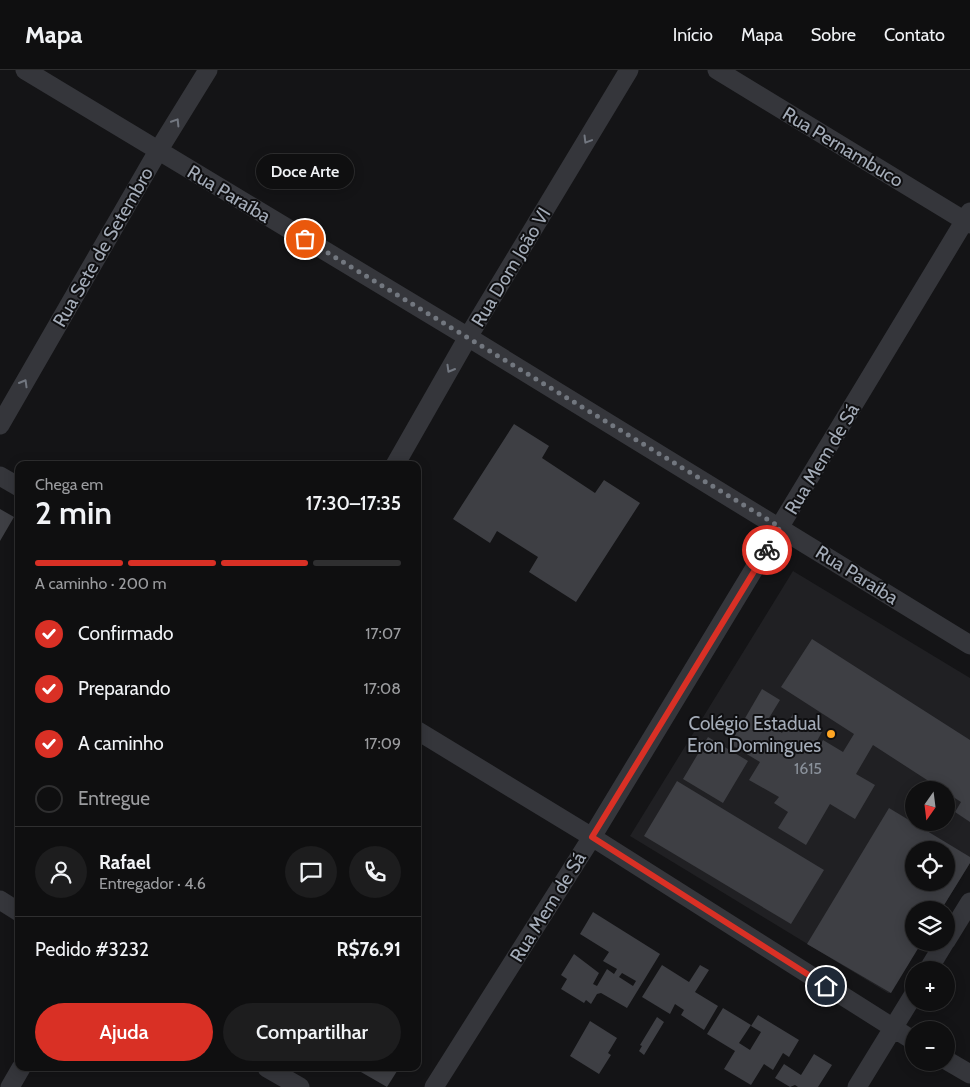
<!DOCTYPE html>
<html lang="pt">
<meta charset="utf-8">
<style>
body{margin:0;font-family:Cabin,sans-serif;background:#1d1d1e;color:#f1f3f6;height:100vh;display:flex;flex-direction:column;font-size:19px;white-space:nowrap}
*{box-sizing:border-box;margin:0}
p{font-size:16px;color:#9b9c9f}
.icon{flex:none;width:28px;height:28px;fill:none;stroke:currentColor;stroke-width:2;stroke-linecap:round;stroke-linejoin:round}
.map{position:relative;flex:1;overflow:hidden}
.panel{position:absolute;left:15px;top:391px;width:406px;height:610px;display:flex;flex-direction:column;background:#0f0f10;border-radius:10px;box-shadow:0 2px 12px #0003,0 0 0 1px #2f2f30}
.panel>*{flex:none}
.needle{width:32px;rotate:194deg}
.controls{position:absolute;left:905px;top:711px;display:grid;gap:10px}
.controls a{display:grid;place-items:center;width:50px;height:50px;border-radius:50%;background:#0f0f10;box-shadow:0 2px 12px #0003,0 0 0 1px #2f2f30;font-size:25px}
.pin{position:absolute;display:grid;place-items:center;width:42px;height:42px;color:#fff;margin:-21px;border:2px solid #fff;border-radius:50%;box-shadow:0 1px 5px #0007}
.courier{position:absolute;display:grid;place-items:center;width:50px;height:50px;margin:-25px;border:4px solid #d93025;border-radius:50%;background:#fff;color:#222;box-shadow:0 1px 6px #0007}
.bubble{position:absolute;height:35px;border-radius:18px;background:#0f0f10;box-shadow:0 2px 12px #0003,0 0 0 1px #2f2f30;font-size:16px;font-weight:600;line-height:35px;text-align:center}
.headline em{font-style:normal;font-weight:600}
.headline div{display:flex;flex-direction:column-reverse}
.headline{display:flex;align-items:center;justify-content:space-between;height:85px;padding:0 20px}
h1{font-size:32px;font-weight:600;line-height:38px}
.bar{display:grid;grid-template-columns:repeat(4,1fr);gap:8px 5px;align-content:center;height:60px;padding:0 20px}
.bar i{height:6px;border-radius:4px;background:#2f2f30}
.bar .current{background:#d93025}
.bar p{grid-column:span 4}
.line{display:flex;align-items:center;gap:12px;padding:0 20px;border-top:1px solid #2f2f30}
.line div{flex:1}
.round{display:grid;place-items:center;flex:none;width:52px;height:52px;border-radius:26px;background:#1d1d1e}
ol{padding:0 20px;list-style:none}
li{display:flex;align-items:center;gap:15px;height:55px}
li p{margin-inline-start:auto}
li .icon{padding:5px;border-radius:50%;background:#d93025;color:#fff;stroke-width:4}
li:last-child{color:#9b9c9f}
li i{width:28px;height:28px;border:2px solid #2f2f30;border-radius:50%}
.cta{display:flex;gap:10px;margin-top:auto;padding:10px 20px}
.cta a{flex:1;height:58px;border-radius:30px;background:#d93025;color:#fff;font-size:20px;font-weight:600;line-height:58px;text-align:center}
.cta a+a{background:#1d1d1e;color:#f1f3f6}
header{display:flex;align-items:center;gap:30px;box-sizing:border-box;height:70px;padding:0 25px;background:#0f0f10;border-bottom:1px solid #2f2f30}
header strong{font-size:24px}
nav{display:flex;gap:28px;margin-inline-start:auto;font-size:18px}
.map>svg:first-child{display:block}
</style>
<header>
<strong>Mapa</strong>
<nav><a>Início</a><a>Mapa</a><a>Sobre</a><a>Contato</a></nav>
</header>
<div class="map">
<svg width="970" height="1017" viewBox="0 0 970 1017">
<rect width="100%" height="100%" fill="#141416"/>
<path fill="#202023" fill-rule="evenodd" d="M 793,501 L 970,608 L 970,793 L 941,840 L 914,840 L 891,923 L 888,923 L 630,766 ZM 914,720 L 946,720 L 946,752 L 914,752 ZM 914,780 L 946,780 L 946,812 L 914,812 Z"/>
<path fill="#3e3f44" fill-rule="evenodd" d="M 514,354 L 549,376 L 542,388 L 595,423 L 604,410 L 640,433 L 576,532 L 529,502 L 538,487 L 497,461 L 490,473 L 453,449 Z
M 0,439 L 14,447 L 0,471 Z
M 812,569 L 970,670 L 970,752 L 955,742 L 961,732 L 873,675 L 856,704 L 875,715 L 855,749 L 830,734 L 806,775 L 778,758 L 788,742 L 774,733 L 779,727 L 749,710 L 760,692 L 730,674 L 762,619 L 780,630 L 766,653 L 782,663 L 793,644 L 822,662 L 812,680 L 816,683 L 823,670 L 843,682 L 854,664 L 781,617 Z
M 708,667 L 748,691 L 723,733 L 683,709 Z
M 677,711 L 824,800 L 791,854 L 644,766 Z
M 889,738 L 970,787 L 970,793 L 941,840 L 914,840 L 914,872 L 922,872 L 891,923 L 807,874 ZM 914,780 L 946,780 L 946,812 L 914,812 Z
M 593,842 L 660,884 L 627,938 L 601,923 L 597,924 L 591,934 L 586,930 L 584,933 L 561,919 L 567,909 L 561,905 L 574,884 L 599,903 L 593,914 L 597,916 L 607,899 L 614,904 L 617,899 L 603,891 L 609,882 L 580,864 ZM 622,903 L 636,911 L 633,916 L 619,907 Z
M 662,895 L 689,912 L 700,895 L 709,900 L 695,922 L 718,936 L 704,960 L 681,945 L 684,940 L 675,934 L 670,944 L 642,927 Z
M 723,938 L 751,955 L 739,973 L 750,980 L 761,962 L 751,956 L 758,945 L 799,970 L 789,987 L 783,983 L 773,1000 L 764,994 L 751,1015 L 724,999 L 735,981 L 707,964 Z
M 657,947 L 664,952 L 644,985 L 639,981 L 642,976 L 640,975 Z
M 590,951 L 617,968 L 608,983 L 611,985 L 599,1004 L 570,986 Z
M 814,984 L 832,995 L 818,1017 L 798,1017 L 795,1015 L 790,1017 L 775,1008 L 784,994 L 801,1005 Z
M 354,998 L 399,998 L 387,1017 Z"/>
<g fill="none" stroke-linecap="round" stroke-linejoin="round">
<path stroke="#35363b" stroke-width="19" d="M 25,0 L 468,267 L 970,575
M 717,0 L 970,154
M 0,355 L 158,81 L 208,0
M 395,395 L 468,267 L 629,0
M 0,406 L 19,417
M 418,661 L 592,767 L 914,971
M 0,830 L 19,842
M 946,871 L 970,832
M 928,900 L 945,872
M 946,990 L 970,1004
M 267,998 L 300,1017
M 10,1017 L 21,998
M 434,1017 L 592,767 L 970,142
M 857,1017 L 914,924"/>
</g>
<defs><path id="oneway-chevron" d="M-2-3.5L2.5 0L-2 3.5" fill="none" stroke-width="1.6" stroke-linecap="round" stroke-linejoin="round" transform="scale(1.25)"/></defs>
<g stroke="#727780">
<use href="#oneway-chevron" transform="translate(176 52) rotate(-58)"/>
<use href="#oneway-chevron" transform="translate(587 70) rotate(121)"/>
<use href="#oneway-chevron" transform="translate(450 299) rotate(120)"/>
<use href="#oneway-chevron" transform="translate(24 313) rotate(-60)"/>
</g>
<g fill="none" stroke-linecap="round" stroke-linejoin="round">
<path stroke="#72777f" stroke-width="5" stroke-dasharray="0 9" d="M 305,169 L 780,457 L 767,480"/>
<path stroke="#d93025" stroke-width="6" d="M 767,480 L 592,767 L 826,916"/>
</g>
<circle fill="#ffa523" stroke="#0f0f11" stroke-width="2" cx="831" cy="664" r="5"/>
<g text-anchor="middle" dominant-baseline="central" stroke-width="4" stroke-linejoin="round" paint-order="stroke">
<g font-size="16" fill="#8a919b">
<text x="808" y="698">1615</text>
</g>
<g font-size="19" fill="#a4acb8" stroke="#0f0f11">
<text transform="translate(843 77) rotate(31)">Rua Pernambuco</text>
<text transform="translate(229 124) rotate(31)">Rua Paraíba</text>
<text transform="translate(103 177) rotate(-60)">Rua Sete de Setembro</text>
<text transform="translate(511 197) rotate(-59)">Rua Dom João VI</text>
<text transform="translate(822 389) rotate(-59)">Rua Mem de Sá</text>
<text transform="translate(857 505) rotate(32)">Rua Paraíba</text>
<text transform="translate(548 837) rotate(-58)">Rua Mem de Sá</text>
</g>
<g font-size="19" fill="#a4acb8" stroke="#0f0f11" text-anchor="end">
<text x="821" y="653">Colégio Estadual<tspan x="821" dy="22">Eron Domingues</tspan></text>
</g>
</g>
</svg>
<div class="controls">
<a><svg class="needle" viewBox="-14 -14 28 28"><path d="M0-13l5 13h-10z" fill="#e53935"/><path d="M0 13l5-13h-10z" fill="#9b9c9f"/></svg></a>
<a><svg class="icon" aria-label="locate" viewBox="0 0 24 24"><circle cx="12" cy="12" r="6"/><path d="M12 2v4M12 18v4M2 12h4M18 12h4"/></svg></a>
<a><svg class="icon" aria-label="layers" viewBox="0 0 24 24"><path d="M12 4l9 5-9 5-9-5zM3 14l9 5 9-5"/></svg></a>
<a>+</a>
<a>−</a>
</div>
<div class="pin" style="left:305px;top:169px;background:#ea580c"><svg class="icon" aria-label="bag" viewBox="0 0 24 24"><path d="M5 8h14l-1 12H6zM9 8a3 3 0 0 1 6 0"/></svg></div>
<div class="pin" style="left:826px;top:916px;background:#1f2937"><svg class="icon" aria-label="home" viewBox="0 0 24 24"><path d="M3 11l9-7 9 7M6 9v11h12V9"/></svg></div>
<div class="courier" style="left:767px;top:480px"><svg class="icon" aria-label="bike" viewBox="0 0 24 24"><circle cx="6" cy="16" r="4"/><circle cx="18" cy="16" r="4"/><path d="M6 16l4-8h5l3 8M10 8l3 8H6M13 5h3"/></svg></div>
<div class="bubble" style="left:256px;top:84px;width:98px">Doce Arte</div>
<section class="panel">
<div class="headline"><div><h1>2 min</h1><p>Chega em</p></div><em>17:30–17:35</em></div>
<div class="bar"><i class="current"></i><i class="current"></i><i class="current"></i><i></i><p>A caminho · 200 m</p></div>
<ol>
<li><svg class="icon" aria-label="check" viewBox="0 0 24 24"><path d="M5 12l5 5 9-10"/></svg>Confirmado<p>17:07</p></li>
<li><svg class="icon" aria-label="check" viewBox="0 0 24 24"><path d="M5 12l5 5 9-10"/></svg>Preparando<p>17:08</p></li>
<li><svg class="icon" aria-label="check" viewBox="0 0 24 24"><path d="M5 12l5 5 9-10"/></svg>A caminho<p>17:09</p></li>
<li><i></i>Entregue</li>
</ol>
<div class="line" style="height:90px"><a class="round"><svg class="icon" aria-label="person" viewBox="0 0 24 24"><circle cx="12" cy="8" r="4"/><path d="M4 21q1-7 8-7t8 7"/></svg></a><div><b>Rafael</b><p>Entregador · 4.6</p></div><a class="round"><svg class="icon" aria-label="chat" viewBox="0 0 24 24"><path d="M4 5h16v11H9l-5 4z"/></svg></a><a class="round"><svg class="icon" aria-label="phone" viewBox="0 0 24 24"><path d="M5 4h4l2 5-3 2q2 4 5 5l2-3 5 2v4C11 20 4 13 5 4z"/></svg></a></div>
<div class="line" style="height:65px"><div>Pedido #3232</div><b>R$76.91</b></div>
<div class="cta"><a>Ajuda</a><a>Compartilhar</a></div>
</section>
</div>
